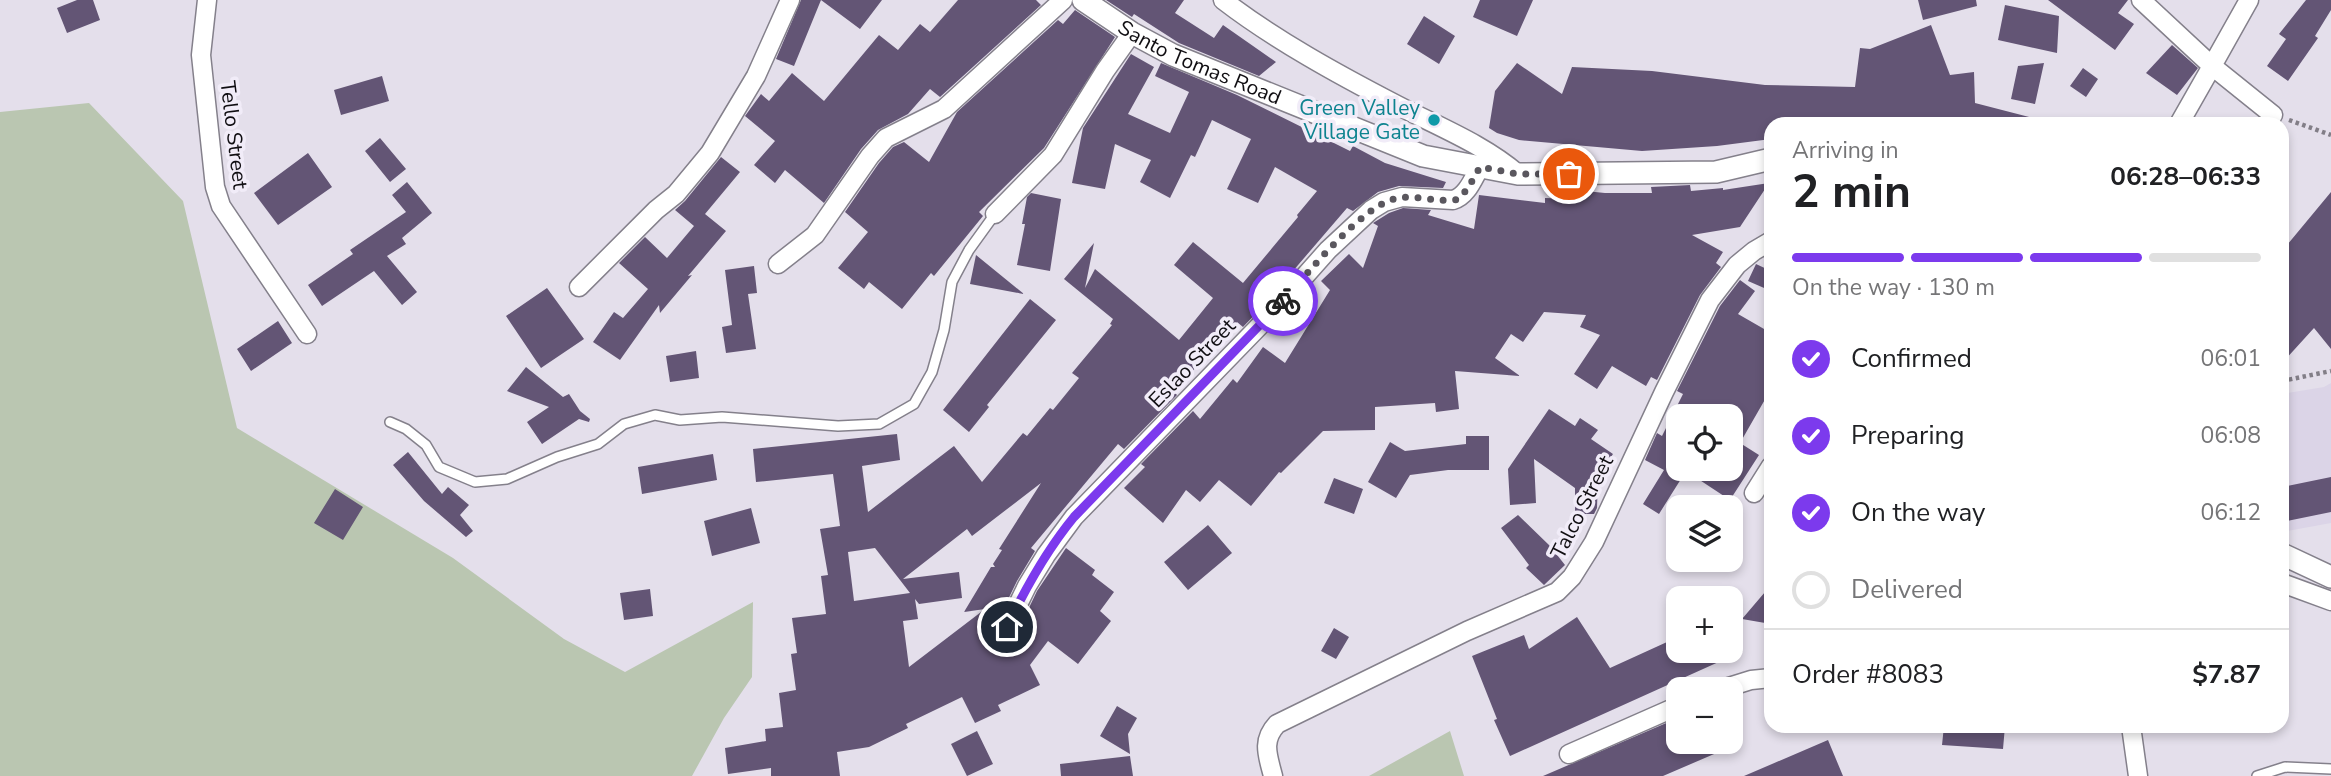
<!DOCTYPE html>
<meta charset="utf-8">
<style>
body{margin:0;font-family:"Nunito Sans",sans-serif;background:#f2f2f2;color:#202124;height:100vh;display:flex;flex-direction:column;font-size:26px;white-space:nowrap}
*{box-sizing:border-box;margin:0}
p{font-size:23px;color:#757577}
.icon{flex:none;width:38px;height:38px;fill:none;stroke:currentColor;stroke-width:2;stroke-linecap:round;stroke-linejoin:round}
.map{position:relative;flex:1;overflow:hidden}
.panel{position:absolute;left:1764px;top:117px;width:525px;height:616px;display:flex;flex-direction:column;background:#fff;border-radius:21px;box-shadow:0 4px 10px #0003}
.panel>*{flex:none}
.fabs{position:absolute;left:1666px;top:404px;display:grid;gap:14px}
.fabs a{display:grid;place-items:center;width:77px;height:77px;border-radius:14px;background:#fff;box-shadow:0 4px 10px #0003;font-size:35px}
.pin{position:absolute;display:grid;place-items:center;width:60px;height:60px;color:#fff;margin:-30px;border:4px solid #fff;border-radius:50%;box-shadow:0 2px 7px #0007}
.courier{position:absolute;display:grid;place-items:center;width:70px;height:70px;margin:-35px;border:5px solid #7c3aed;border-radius:50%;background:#fff;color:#222;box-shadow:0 2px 9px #0007}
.headline em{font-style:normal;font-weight:700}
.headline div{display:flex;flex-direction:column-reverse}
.headline{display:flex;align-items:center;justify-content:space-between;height:119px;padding:0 28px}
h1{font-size:46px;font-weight:700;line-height:52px}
.bar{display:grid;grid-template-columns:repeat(4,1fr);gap:10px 7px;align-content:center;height:84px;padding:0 28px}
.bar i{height:9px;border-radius:5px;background:#e0e0e0}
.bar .active{background:#7c3aed}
.bar p{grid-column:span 4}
.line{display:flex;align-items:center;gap:18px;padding:0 28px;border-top:2px solid #e0e0e0}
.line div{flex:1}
ol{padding:0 28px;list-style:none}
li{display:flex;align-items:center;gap:21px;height:77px}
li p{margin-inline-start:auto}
li .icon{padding:7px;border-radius:50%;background:#7c3aed;color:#fff;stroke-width:4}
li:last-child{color:#757577}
li i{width:38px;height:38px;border:4px solid #e0e0e0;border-radius:50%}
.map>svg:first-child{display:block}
</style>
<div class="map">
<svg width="2331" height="776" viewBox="0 0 2331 776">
<rect width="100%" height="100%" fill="#e4dfeb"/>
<path fill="#dbd4e7" d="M 2331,383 L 2331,523 L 2282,532 L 2282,394 L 2324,387 Z"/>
<path fill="#bac6b1" d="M 89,103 L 183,201 L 237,428 L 453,558 L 564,639 L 625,672 L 753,602 L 752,677 L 724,718 L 692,776 L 0,776 L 0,112 Z
M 1450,731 L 1464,776 L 1369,776 Z"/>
<path fill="#635575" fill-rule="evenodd" d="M 77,0 L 93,0 L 100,20 L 67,33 L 57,8 Z
M 801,0 L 882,0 L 860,29 L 821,0 L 794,66 L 776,59 Z
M 958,0 L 1036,0 L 1041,5 L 940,97 L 930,89 L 908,114 L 878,130 L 861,149 L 824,203 L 785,170 L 775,183 L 754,165 L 775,141 L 745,116 L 761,94 L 769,101 L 792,73 L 824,101 L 879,35 L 898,50 L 920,24 L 930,32 Z
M 1106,0 L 1184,0 L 1175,13 L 1214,38 L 1223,25 L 1276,62 L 1259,76 L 1179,43 L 1134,14 L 1132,17 Z
M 1480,0 L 1533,0 L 1517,36 L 1473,17 Z
M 1918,0 L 1976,0 L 1977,6 L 1923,20 Z
M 2048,0 L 2128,0 L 2118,13 L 2134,24 L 2115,50 Z
M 2306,0 L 2331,0 L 2331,10 L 2315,36 L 2318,38 L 2288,81 L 2267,66 L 2286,39 L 2279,34 Z
M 2005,5 L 2059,16 L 2057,53 L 1998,40 Z
M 1075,10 L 1115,37 L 1044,148 L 979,212 L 983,216 L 934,276 L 931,273 L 902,309 L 869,282 L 864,289 L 838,268 L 868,232 L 845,212 L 879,163 L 893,147 L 904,142 L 929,162 L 957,112 L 1058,20 L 1063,24 Z
M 1424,16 L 1455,36 L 1439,64 L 1407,44 Z
M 1931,25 L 1950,75 L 1974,72 L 1975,103 L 2033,118 L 2033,124 L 1771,124 L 1771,139 L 1717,146 L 1642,151 L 1519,140 L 1497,133 L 1489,128 L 1495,91 L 1517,63 L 1562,94 L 1572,67 L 1652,71 L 1765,85 L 1855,87 L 1860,48 L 1870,49 Z
M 2172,45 L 2198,68 L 2177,95 L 2146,73 Z
M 1131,54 L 1154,67 L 1128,114 L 1170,133 L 1189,92 L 1155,76 L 1161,63 L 1237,95 L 1350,151 L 1353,146 L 1385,163 L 1446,182 L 1443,188 L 1399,186 L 1378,192 L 1353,211 L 1347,208 L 1262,307 L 1243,327 L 1237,322 L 1207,359 L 1204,357 L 1175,393 L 1177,395 L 1124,449 L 1118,444 L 1031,548 L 1035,551 L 1017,581 L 997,622 L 997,633 L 1007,638 L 1017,633 L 1037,591 L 1066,548 L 1095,570 L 1092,575 L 1114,592 L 1100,611 L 1111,621 L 1078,664 L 1048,641 L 1030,665 L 1040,685 L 998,705 L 1001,711 L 975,723 L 962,697 L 906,724 L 908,728 L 869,747 L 837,752 L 840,776 L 771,776 L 771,768 L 728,774 L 725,748 L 766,741 L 765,729 L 783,727 L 779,693 L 796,690 L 791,654 L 797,653 L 792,618 L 826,614 L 821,576 L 828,575 L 820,529 L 840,526 L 833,474 L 756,482 L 753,449 L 897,434 L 900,460 L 862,466 L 868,512 L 954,446 L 982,482 L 1023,433 L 1027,436 L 1050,408 L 1053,410 L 1079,378 L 1072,373 L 1112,325 L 1110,324 L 1113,319 L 1064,279 L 1094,243 L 1085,288 L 1095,269 L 1179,340 L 1213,298 L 1174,265 L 1193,242 L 1243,283 L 1298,217 L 1297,215 L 1317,191 L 1275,167 L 1258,203 L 1227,189 L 1251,139 L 1212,120 L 1195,157 L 1191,155 L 1170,198 L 1140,182 L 1151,160 L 1115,144 L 1105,189 L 1072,183 L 1083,128 ZM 1041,483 L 999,549 L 1002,550 L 993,564 L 995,567 L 991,567 L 964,612 L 985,609 L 909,667 L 903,621 L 918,619 L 915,599 L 919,604 L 962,598 L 959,572 L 903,579 L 967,529 L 972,536 ZM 875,548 L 900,580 L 910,593 L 854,601 L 848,552 Z
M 2044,63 L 2035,104 L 2011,99 L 2018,66 Z
M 2083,68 L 2098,79 L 2086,97 L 2070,86 Z
M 382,76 L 389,101 L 341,115 L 334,90 Z
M 380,138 L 406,169 L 390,182 L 365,151 Z
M 308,153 L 332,187 L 278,225 L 254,193 Z
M 721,157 L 740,172 L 705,214 L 726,231 L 688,276 L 692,275 L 660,313 L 659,305 L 620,360 L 593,342 L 614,312 L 623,318 L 648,289 L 619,263 L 645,237 L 667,258 L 694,226 L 675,210 L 685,201 Z
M 407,182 L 432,213 L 402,238 L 406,244 L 387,256 L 417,292 L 402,305 L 374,271 L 322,306 L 308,285 L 353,254 L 350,250 L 406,212 L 392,195 Z
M 1769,183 L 1740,227 L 1692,235 L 1723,252 L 1716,263 L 1721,267 L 1700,295 L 1657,380 L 1651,377 L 1646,386 L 1612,366 L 1597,389 L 1574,374 L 1600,335 L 1580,327 L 1586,315 L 1544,312 L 1523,342 L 1511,334 L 1495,358 L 1520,376 L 1455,371 L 1459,409 L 1436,412 L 1435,403 L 1375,407 L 1375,430 L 1323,431 L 1281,473 L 1279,472 L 1251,506 L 1219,480 L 1200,502 L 1186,490 L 1163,523 L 1124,488 L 1145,467 L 1141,464 L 1193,411 L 1200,419 L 1233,379 L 1237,383 L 1263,347 L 1285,363 L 1330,290 L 1321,281 L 1349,254 L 1363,268 L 1378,226 L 1373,223 L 1389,213 L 1403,208 L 1431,210 L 1428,215 L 1474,229 L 1479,195 L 1545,203 L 1545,198 L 1574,199 L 1575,190 L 1605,193 L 1652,193 L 1651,187 L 1690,185 L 1691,191 L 1723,188 L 1723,190 Z
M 2331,192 L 2331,349 L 2314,328 L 2282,363 L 2282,251 Z
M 1031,193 L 1061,199 L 1050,271 L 1017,265 L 1025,224 L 1022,224 L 1027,197 Z
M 976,255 L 1024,294 L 970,284 Z
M 1756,264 L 1771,271 L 1771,291 L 1748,281 Z
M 754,266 L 757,293 L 748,294 L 756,349 L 726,353 L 722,327 L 732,325 L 725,270 Z
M 1740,280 L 1755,291 L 1738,314 L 1771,333 L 1771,389 L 1740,443 L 1759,455 L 1730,500 L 1686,471 L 1659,514 L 1643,504 L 1664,470 L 1645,460 L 1657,433 L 1662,436 L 1683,394 L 1677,391 L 1720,306 ZM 1678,416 L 1731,416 L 1731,469 L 1678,469 Z
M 547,288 L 584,339 L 541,368 L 506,316 Z
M 1030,299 L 1056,320 L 987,405 L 989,407 L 969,432 L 943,410 Z
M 278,321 L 292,343 L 251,371 L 237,349 Z
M 696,351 L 699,378 L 670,382 L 666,356 Z
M 526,367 L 563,397 L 569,394 L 580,411 L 590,419 L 589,422 L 579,419 L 542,444 L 527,422 L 549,407 L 507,391 Z
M 1549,409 L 1575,426 L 1580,418 L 1598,430 L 1591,439 L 1613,454 L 1598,476 L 1597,508 L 1594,514 L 1575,514 L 1575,488 L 1534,459 L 1536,503 L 1510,505 L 1508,469 Z
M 1466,436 L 1489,436 L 1489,470 L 1448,470 L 1410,475 L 1396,498 L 1368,482 L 1390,442 L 1405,451 L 1466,444 Z
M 408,452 L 442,494 L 448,487 L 469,505 L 460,515 L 473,531 L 466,537 L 424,501 L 393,465 Z
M 713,454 L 717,480 L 642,494 L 638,467 Z
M 2331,477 L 2331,512 L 2287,521 L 2282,487 Z
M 1334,478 L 1363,489 L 1354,514 L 1324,503 Z
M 335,489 L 363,507 L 343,540 L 314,523 Z
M 751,508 L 760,543 L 712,556 L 704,521 Z
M 1518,515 L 1550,546 L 1565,565 L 1544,585 L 1526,568 L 1529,565 L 1501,528 Z
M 1208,525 L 1232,553 L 1188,590 L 1164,562 Z
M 1771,585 L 1771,624 L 1742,619 Z
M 650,589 L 653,616 L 624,620 L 620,593 Z
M 1577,617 L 1610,668 L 1678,637 L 1678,651 L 1743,651 L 1510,756 L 1494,720 L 1497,719 L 1472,656 L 1524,635 L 1529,649 Z
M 1334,628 L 1349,637 L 1336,659 L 1321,651 Z
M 1117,706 L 1137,718 L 1128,734 L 1130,754 L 1100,736 Z
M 1678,718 L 1678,742 L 1742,742 L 1663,776 L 1543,776 Z
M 1944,726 L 2005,726 L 2003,749 L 1942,745 Z
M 977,731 L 993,764 L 967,776 L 951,744 Z
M 1828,740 L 1843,776 L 1744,776 Z
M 1130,756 L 1133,776 L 1061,776 L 1060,764 Z"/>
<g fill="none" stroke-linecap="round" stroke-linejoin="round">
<defs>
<path id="service" d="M 390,422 L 406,429 L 426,445 L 439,467 L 475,482 L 507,479 L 557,457 L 598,444 L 624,424 L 655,415 L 680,420 L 722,417 L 838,426 L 879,424 L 914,404 L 932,372 L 944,330 L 952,282 L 969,250 L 995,214
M 2257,776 L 2285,767 L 2331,769"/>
<path id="minor" d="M 207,0 L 201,55 L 215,187 L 221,206 L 307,334
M 1223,0 C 1275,40 1339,75 1397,105 C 1439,127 1483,144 1518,174
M 2141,0 L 2212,66 L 2179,124
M 2249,0 L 2212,66 L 2273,115
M 995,214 L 1053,155 L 1105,71 L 1132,33
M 778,264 L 815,235 L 870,156 L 886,138 L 944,109 L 1063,0
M 579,287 L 656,210 L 676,194 L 710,153 L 756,76 L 790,0
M 1754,493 L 1771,466
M 2282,583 L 2331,601
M 1007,627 L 1027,586 L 1046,555 L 1074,517 L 1272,313 L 1328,250 L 1371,210 L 1384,202 L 1402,197 L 1453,200 C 1467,196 1473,179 1480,167
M 1719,690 L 1751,680 L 1771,678
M 2131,726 L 2138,776
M 1569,754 L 1678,706
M 1273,776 C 1268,756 1261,741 1277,724 L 1467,631 L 1557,592 L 1572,577 L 1594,542 L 1664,392 L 1710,300 L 1737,265 L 1754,251 L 1771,241"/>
<g id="tertiary">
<path id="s1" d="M 1083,0 L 1132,33 L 1173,55 L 1423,156 L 1518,174 L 1716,172 L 1771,159"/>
<path d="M 2282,554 L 2331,577"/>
</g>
</defs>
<use href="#service" stroke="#84808b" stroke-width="12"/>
<use href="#minor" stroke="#84808b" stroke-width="21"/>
<use href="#tertiary" stroke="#84808b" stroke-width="24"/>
<path stroke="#827e87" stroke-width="4.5" stroke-dasharray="3.5 3.5" stroke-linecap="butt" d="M 2289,120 L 2331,135
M 2282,381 L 2331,371"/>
<use href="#service" stroke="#fff" stroke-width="9"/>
<use href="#minor" stroke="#fff" stroke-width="18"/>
<use href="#tertiary" stroke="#fff" stroke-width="21"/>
</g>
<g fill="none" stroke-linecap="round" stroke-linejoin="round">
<path stroke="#5a575e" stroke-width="7" stroke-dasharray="0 12.6" d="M 1283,301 C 1307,274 1360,208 1394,199 C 1415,193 1438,204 1459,199 L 1468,188 L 1480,167 L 1518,174 L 1569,174"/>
<path stroke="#7c3aed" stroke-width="9" d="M 1007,627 C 1026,587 1046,551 1074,517 L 1283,301"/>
</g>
<circle fill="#0f9aa8" stroke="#f1ecf8" stroke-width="2.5" cx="1434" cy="120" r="7"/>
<g text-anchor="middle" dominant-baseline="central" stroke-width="7" stroke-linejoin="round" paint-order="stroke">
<g font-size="21" fill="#100e12" stroke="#f1ecf8">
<text stroke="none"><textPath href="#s1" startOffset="133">Santo Tomas Road</textPath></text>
<text transform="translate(234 135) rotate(83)">Tello Street</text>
<text transform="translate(1192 363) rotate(-46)">Eslao Street</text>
<text transform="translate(1582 507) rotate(-63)">Talco Street</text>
</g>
<g font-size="21" fill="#0d838f" stroke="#f1ecf8" text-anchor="end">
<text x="1420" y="108">Green Valley<tspan x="1420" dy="24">Village Gate</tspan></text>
</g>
</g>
</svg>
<div class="fabs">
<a><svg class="icon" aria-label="locate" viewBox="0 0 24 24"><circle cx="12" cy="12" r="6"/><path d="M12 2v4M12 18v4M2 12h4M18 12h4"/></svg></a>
<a><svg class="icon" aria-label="layers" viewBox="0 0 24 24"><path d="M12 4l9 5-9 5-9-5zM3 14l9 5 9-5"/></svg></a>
<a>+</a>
<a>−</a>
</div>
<div class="pin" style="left:1569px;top:174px;background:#ea580c"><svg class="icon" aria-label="bag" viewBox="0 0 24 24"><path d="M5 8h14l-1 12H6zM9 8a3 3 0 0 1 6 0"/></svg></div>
<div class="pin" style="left:1007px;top:627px;background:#1f2937"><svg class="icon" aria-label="home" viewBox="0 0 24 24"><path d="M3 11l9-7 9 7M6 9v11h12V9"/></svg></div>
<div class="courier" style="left:1283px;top:301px"><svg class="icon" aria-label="bike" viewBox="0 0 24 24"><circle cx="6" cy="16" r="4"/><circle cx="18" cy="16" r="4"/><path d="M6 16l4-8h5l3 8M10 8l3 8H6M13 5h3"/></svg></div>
<section class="panel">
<div class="headline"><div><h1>2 min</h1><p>Arriving in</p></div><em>06:28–06:33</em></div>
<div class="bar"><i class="active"></i><i class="active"></i><i class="active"></i><i></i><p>On the way · 130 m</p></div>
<ol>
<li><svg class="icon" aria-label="check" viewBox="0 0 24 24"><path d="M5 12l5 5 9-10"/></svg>Confirmed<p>06:01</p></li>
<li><svg class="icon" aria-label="check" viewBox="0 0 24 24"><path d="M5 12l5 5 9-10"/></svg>Preparing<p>06:08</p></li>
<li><svg class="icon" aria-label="check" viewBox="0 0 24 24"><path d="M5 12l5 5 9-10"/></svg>On the way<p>06:12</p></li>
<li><i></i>Delivered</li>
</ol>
<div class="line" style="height:91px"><div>Order #8083</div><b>$7.87</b></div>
</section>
</div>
